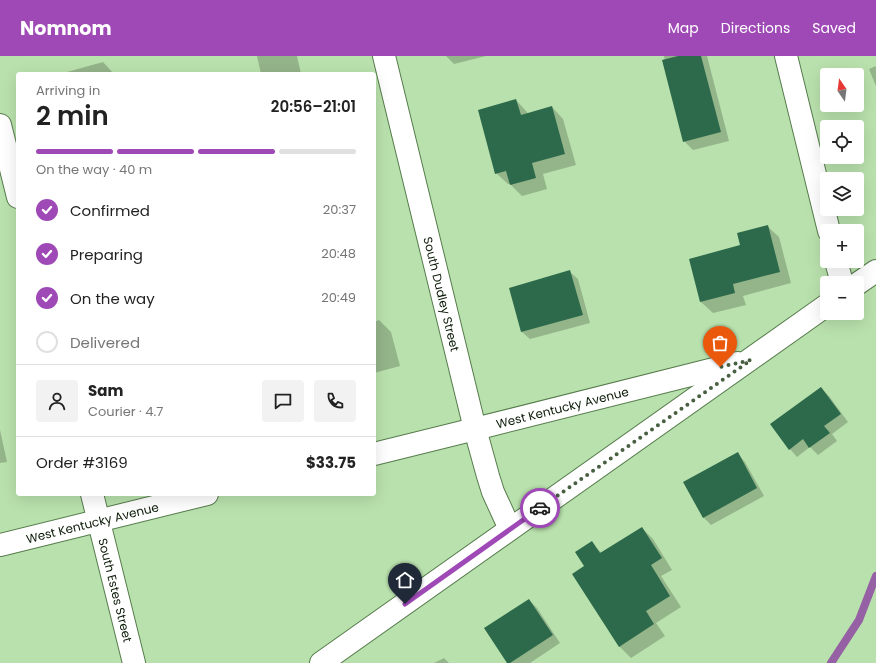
<!DOCTYPE html>
<meta charset="utf-8">
<style>
body{margin:0;font-family:Poppins,sans-serif;background:#f2f2f2;color:#222;height:100vh;display:flex;flex-direction:column;font-size:15px;white-space:nowrap}
*{box-sizing:border-box;margin:0}
p{font-size:13px;color:#767676}
.icon{flex:none;width:22px;height:22px;fill:none;stroke:currentColor;stroke-width:2;stroke-linecap:round;stroke-linejoin:round}
.map{position:relative;flex:1;overflow:hidden}
.drawer{position:absolute;left:16px;top:16px;width:360px;height:424px;display:flex;flex-direction:column;background:#fff;border-radius:4px;box-shadow:0 4px 16px #0002}
.drawer>*{flex:none}
.needle{width:26px;rotate:346deg}
.buttons{position:absolute;left:820px;top:12px;display:grid;gap:8px}
.buttons a{display:grid;place-items:center;width:44px;height:44px;border-radius:4px;background:#fff;box-shadow:0 4px 16px #0002;font-size:20px}
.pin{position:absolute;display:grid;place-items:center;width:34px;height:34px;color:#fff;margin:-41px -17px;border-radius:50% 50% 50% 0;rotate:-45deg;box-shadow:0 0 4px #0007}
.pin .icon{rotate:45deg}
.courier{position:absolute;display:grid;place-items:center;width:40px;height:40px;margin:-20px;border:3px solid #9f49b6;border-radius:50%;background:#fff;color:#222;box-shadow:0 1px 5px #0007}
.headline em{font-style:normal;font-weight:600}
.headline div{display:flex;flex-direction:column-reverse}
.headline{display:flex;align-items:center;justify-content:space-between;height:68px;padding:0 20px}
h1{font-size:26px;font-weight:600;line-height:30px}
.bar{display:grid;grid-template-columns:repeat(4,1fr);gap:6px 4px;align-content:center;height:48px;padding:0 20px}
.bar i{height:5px;border-radius:3px;background:#e0e0e0}
.bar .active{background:#9f49b6}
.bar p{grid-column:span 4}
.line{display:flex;align-items:center;gap:10px;padding:0 20px;border-top:1px solid #e0e0e0}
.line div{flex:1}
.round{display:grid;place-items:center;flex:none;width:42px;height:42px;border-radius:4px;background:#f2f2f2}
ol{padding:0 20px;list-style:none}
li{display:flex;align-items:center;gap:12px;height:44px}
li p{margin-inline-start:auto}
li .icon{padding:4px;border-radius:50%;background:#9f49b6;color:#fff;stroke-width:4}
li:last-child{color:#767676}
li i{width:22px;height:22px;border:2px solid #e0e0e0;border-radius:50%}
header{display:flex;align-items:center;gap:24px;box-sizing:border-box;height:56px;padding:0 20px;background:#9f49b6;color:#fff}
header strong{font-size:19px}
nav{display:flex;gap:22px;margin-inline-start:auto;font-size:14px}
.map>svg:first-child{display:block}
</style>
<header>
<strong>Nomnom</strong>
<nav><a>Map</a><a>Directions</a><a>Saved</a></nav>
</header>
<div class="map">
<svg width="876" height="607" viewBox="0 0 876 607">
<rect width="100%" height="100%" fill="#b9e1ad"/>
<path fill="#0003" d="M 257,0 L 297,0 L 301,18 L 261,18 Z
M 446,0 L 486,0 L 454,8 Z
M 664,0 L 707,0 L 729,85 L 693,94 L 684,85 Z
M 103,6 L 114,18 L 68,18 L 67,16 Z
M 876,10 L 876,30 L 869,13 Z
M 516,44 L 527,56 L 528,58 L 552,51 L 563,63 L 576,109 L 543,118 L 547,133 L 522,140 L 510,128 L 508,128 L 496,117 Z
M 767,170 L 779,181 L 791,227 L 743,240 L 746,249 L 713,257 L 701,246 L 690,203 L 741,190 Z
M 570,216 L 578,223 L 590,267 L 530,283 L 522,276 Z
M 379,264 L 391,276 L 400,310 L 374,317 L 374,266 Z
M 821,332 L 829,340 L 848,366 L 832,378 L 837,385 L 818,399 L 810,391 L 797,401 L 790,393 Z
M 0,374 L 7,406 L 0,407 Z
M 738,398 L 745,406 L 764,440 L 711,469 L 703,461 Z
M 642,472 L 653,483 L 672,514 L 661,520 L 681,551 L 656,567 L 665,580 L 631,602 L 619,590 L 585,510 L 591,487 L 602,497 Z
M 529,544 L 537,552 L 560,587 L 530,607 L 508,607 Z
M 444,602 L 449,607 L 434,607 Z"/>
<g fill="none" stroke-linecap="round" stroke-linejoin="round">
<path stroke="#9560a4" stroke-width="8" d="M 831,607 L 859,564 L 876,520"/>
</g>
<path fill="#2d6a4b" d="M 678,0 L 701,0 L 721,76 L 683,86 L 662,4 Z
M 516,43 L 521,59 L 552,50 L 565,98 L 532,107 L 536,122 L 510,129 L 506,115 L 495,118 L 478,54 Z
M 768,169 L 780,216 L 733,228 L 735,237 L 700,246 L 689,203 L 740,189 L 737,177 Z
M 570,214 L 583,259 L 521,276 L 509,232 Z
M 821,331 L 841,358 L 824,370 L 830,377 L 809,392 L 803,383 L 789,394 L 770,368 Z
M 738,396 L 757,432 L 703,462 L 683,426 Z
M 642,471 L 662,502 L 651,509 L 670,540 L 646,555 L 654,568 L 619,591 L 572,518 L 584,510 L 575,496 L 592,485 L 600,497 Z
M 529,543 L 553,579 L 510,607 L 507,607 L 484,572 Z"/>
<g fill="none" stroke-linecap="round" stroke-linejoin="round">
<defs>
<g id="minor">
<path id="s1" d="M 384,0 L 475,373 L 488,420 L 493,436 L 510,473"/>
<path d="M 786,0 L 829,175"/>
<path d="M 0,69 L 18,141"/>
<path d="M 836,205 L 842,227"/>
<path d="M 857,228 L 876,215"/>
<path id="s2" d="M 374,398 L 475,373 L 738,307"/>
<path id="s3" d="M 92,438 L 134,607"/>
<path id="s4" d="M 0,489 L 207,438"/>
<path d="M 321,607 L 827,249"/>
</g>
</defs>
<use href="#minor" stroke="#577c4d" stroke-width="24"/>
<use href="#minor" stroke="#fff" stroke-width="22"/>
</g>
<g fill="none" stroke-linecap="round" stroke-linejoin="round">
<path stroke="#486041" stroke-width="4" stroke-dasharray="0 7.2" d="M 540,452 L 751,304 L 720,311"/>
<path stroke="#9f49b6" stroke-width="5" d="M 405,548 L 540,452"/>
</g>
<g text-anchor="middle" dominant-baseline="central" stroke-width="4" stroke-linejoin="round" paint-order="stroke">
<g font-size="12" fill="#0b1a07" stroke="#b9e1ad">
<text stroke="none"><textPath href="#s1" startOffset="245">South Dudley Street</textPath></text>
<text stroke="none"><textPath href="#s2" startOffset="194">West Kentucky Avenue</textPath></text>
<text stroke="none"><textPath href="#s4" startOffset="95">West Kentucky Avenue</textPath></text>
<text stroke="none"><textPath href="#s3" startOffset="99">South Estes Street</textPath></text>
</g>
</g>
</svg>
<div class="buttons">
<a><svg class="needle" viewBox="-14 -14 28 28"><path d="M0-13l5 13h-10z" fill="#e53935"/><path d="M0 13l5-13h-10z" fill="#767676"/></svg></a>
<a><svg class="icon" aria-label="locate" viewBox="0 0 24 24"><circle cx="12" cy="12" r="6"/><path d="M12 2v4M12 18v4M2 12h4M18 12h4"/></svg></a>
<a><svg class="icon" aria-label="layers" viewBox="0 0 24 24"><path d="M12 4l9 5-9 5-9-5zM3 14l9 5 9-5"/></svg></a>
<a>+</a>
<a>−</a>
</div>
<div class="pin" style="left:720px;top:311px;background:#ea580c"><svg class="icon" aria-label="bag" viewBox="0 0 24 24"><path d="M5 8h14l-1 12H6zM9 8a3 3 0 0 1 6 0"/></svg></div>
<div class="pin" style="left:405px;top:548px;background:#1f2937"><svg class="icon" aria-label="home" viewBox="0 0 24 24"><path d="M3 11l9-7 9 7M6 9v11h12V9"/></svg></div>
<div class="courier" style="left:540px;top:452px"><svg class="icon" aria-label="car" viewBox="0 0 24 24"><path d="M5 17H2v-5l4-1 3-4h7l3 4 3 1v5h-3M9 17h6M6 11h13"/><circle cx="7" cy="17" r="2"/><circle cx="17" cy="17" r="2"/></svg></div>
<section class="drawer">
<div class="headline"><div><h1>2 min</h1><p>Arriving in</p></div><em>20:56–21:01</em></div>
<div class="bar"><i class="active"></i><i class="active"></i><i class="active"></i><i></i><p>On the way · 40 m</p></div>
<ol>
<li><svg class="icon" aria-label="check" viewBox="0 0 24 24"><path d="M5 12l5 5 9-10"/></svg>Confirmed<p>20:37</p></li>
<li><svg class="icon" aria-label="check" viewBox="0 0 24 24"><path d="M5 12l5 5 9-10"/></svg>Preparing<p>20:48</p></li>
<li><svg class="icon" aria-label="check" viewBox="0 0 24 24"><path d="M5 12l5 5 9-10"/></svg>On the way<p>20:49</p></li>
<li><i></i>Delivered</li>
</ol>
<div class="line" style="height:72px"><a class="round"><svg class="icon" aria-label="person" viewBox="0 0 24 24"><circle cx="12" cy="8" r="4"/><path d="M4 21q1-7 8-7t8 7"/></svg></a><div><b>Sam</b><p>Courier · 4.7</p></div><a class="round"><svg class="icon" aria-label="chat" viewBox="0 0 24 24"><path d="M4 5h16v11H9l-5 4z"/></svg></a><a class="round"><svg class="icon" aria-label="phone" viewBox="0 0 24 24"><path d="M5 4h4l2 5-3 2q2 4 5 5l2-3 5 2v4C11 20 4 13 5 4z"/></svg></a></div>
<div class="line" style="height:52px"><div>Order #3169</div><b>$33.75</b></div>
</section>
</div>
